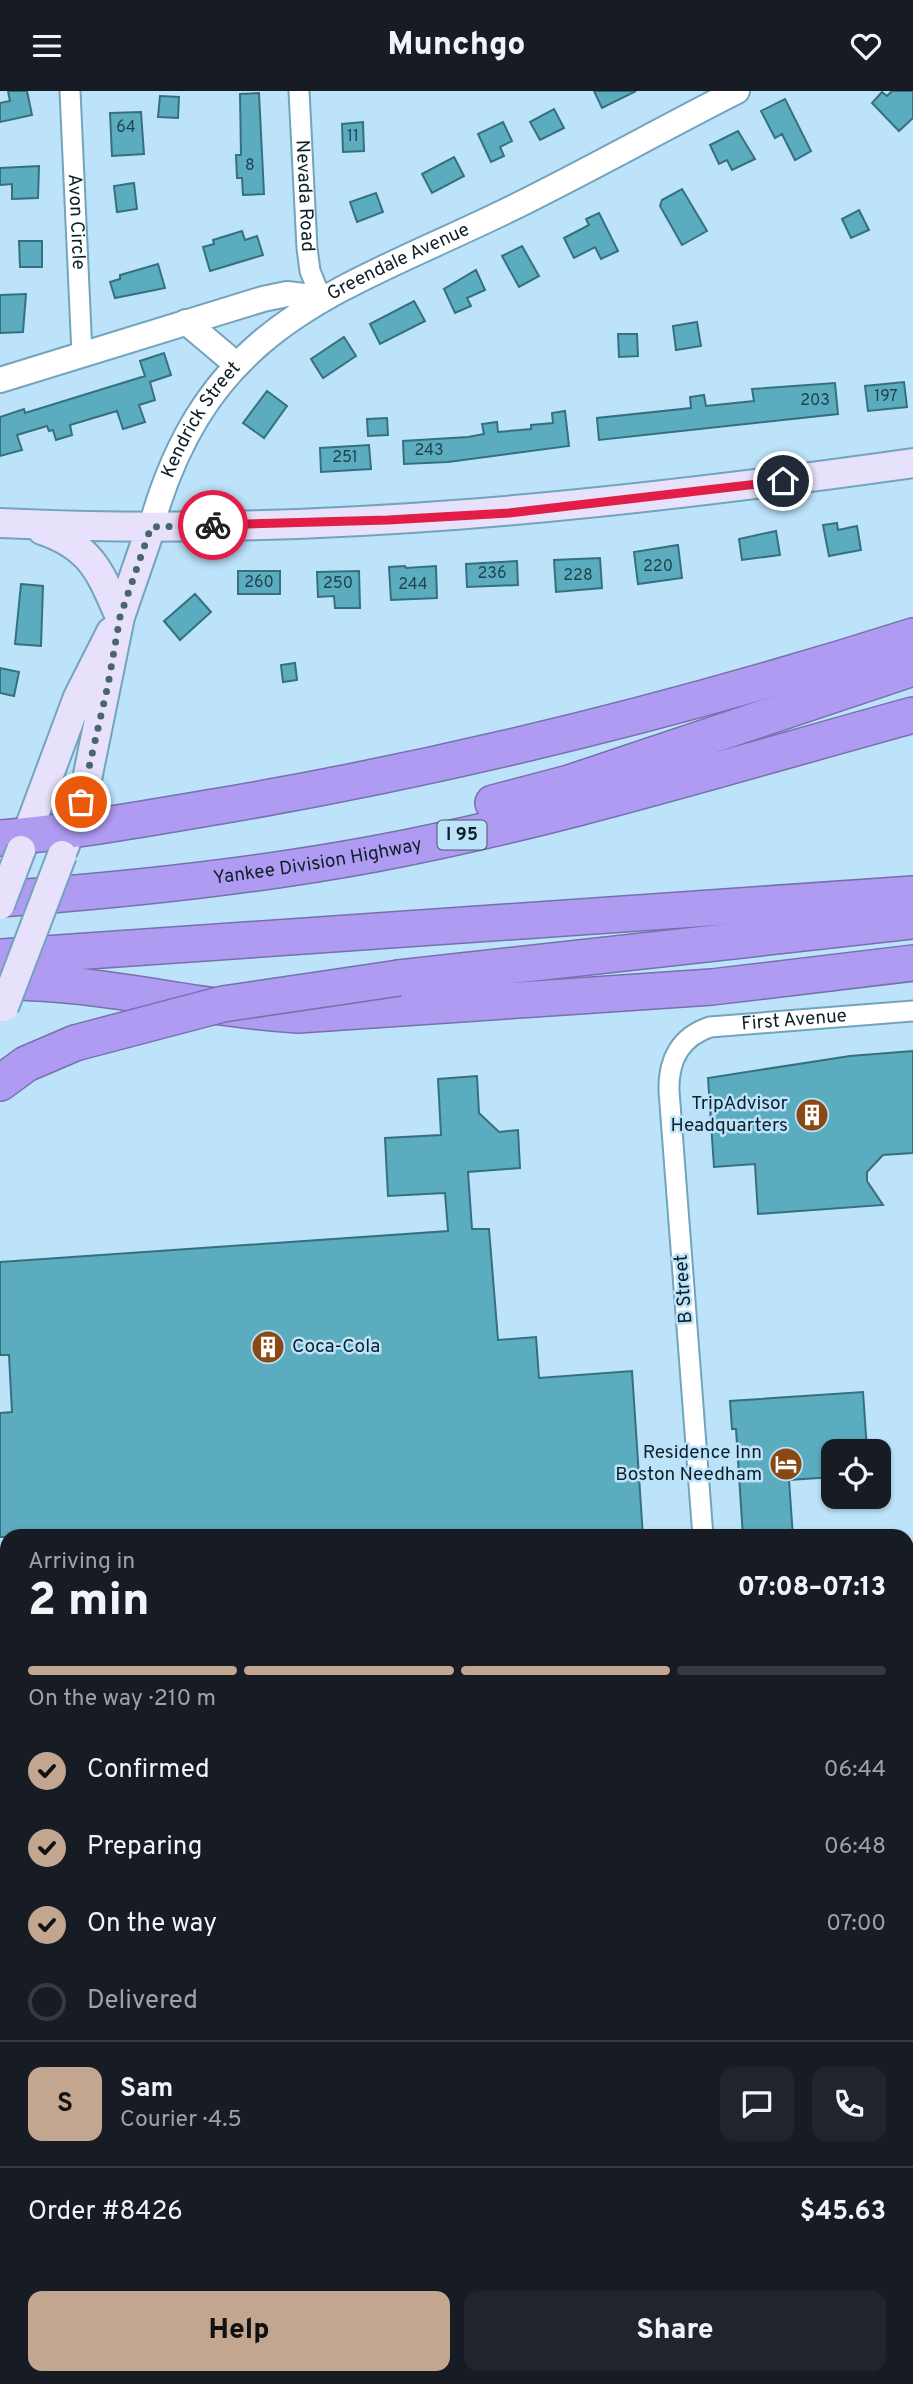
<!DOCTYPE html>
<meta charset="utf-8">
<style>
body{margin:0;font-family:Overpass,sans-serif;background:#20242c;color:#f1f3f6;height:100vh;display:flex;flex-direction:column;font-size:26px;white-space:nowrap}
*{box-sizing:border-box;margin:0}
p{font-size:23px;color:#9ea1a6}
.icon{flex:none;width:38px;height:38px;fill:none;stroke:currentColor;stroke-width:2;stroke-linecap:round;stroke-linejoin:round}
.map{position:relative;flex:1;overflow:hidden}
.details{position:absolute;left:0px;top:1438px;width:914px;height:856px;display:flex;flex-direction:column;background:#171b24;border-radius:21px 21px 0 0;box-shadow:0 2px 5px #0004}
.details>*{flex:none}
.tools{position:absolute;left:821px;top:1348px;display:grid;gap:14px}
.tools a{display:grid;place-items:center;width:70px;height:70px;border-radius:14px;background:#171b24;box-shadow:0 2px 5px #0004;font-size:35px}
.pin{position:absolute;display:grid;place-items:center;width:60px;height:60px;color:#fff;margin:-30px;border:4px solid #fff;border-radius:50%;box-shadow:0 2px 7px #0007}
.courier{position:absolute;display:grid;place-items:center;width:70px;height:70px;margin:-35px;border:5px solid #e11d48;border-radius:50%;background:#fff;color:#222;box-shadow:0 2px 9px #0007}
.overview em{font-style:normal;font-weight:800}
.overview div{display:flex;flex-direction:column-reverse}
.overview{display:flex;align-items:center;justify-content:space-between;height:119px;padding:0 28px}
h1{font-size:46px;font-weight:800;line-height:52px}
.bar{display:grid;grid-template-columns:repeat(4,1fr);gap:10px 7px;align-content:center;height:84px;padding:0 28px}
.bar i{height:9px;border-radius:5px;background:#363941}
.bar .active{background:#c2a690}
.bar p{grid-column:span 4}
.line{display:flex;align-items:center;gap:18px;padding:0 28px;border-top:2px solid #363941}
.line div{flex:1}
.round{display:grid;place-items:center;flex:none;width:74px;height:74px;border-radius:14px;background:#20242c}
ol{padding:0 28px;list-style:none}
li{display:flex;align-items:center;gap:21px;height:77px}
li p{margin-inline-start:auto}
li .icon{padding:7px;border-radius:50%;background:#c2a690;color:#111;stroke-width:4}
li:last-child{color:#9ea1a6}
li i{width:38px;height:38px;border:4px solid #363941;border-radius:50%}
.primary-button{display:flex;gap:14px;margin-top:auto;padding:14px 28px}
.primary-button a{flex:1;height:80px;border-radius:14px;background:#c2a690;color:#111;font-size:28px;font-weight:800;line-height:80px;text-align:center}
.primary-button a+a{background:#20242c;color:#f1f3f6}
header{display:flex;justify-content:space-between;align-items:center;height:91px;padding:0 28px;background:#171b24;font-size:32px;font-weight:800}
.map>svg:first-child{display:block}
</style>
<header><svg class="icon" aria-label="menu" viewBox="0 0 24 24"><path d="M4 6h16M4 12h16M4 18h16"/></svg>Munchgo<svg class="icon" aria-label="heart" viewBox="0 0 24 24"><path d="M12 20l-8-8c-3-5 5-10 8-4 3-6 11-1 8 4z"/></svg></header>
<div class="map">
<svg width="913" height="2293" viewBox="0 0 913 2293">
<rect width="100%" height="100%" fill="#bce3fa"/>
<path fill="#5bacbe" stroke="#36707d" stroke-width="2" d="M 8,0 L 27,0 L 32,24 L 0,31 L 0,12 L 10,10 Z
M 594,0 L 636,0 L 602,17 Z
M 892,0 L 913,0 L 913,27 L 899,40 L 872,12 L 882,1 L 887,5 Z
M 259,2 L 264,103 L 243,104 L 242,87 L 237,87 L 236,64 L 241,64 L 240,3 Z
M 160,5 L 179,6 L 178,27 L 158,26 Z
M 785,8 L 811,60 L 795,69 L 782,43 L 775,47 L 761,20 Z
M 554,18 L 564,37 L 540,49 L 530,31 Z
M 141,21 L 144,63 L 112,65 L 110,22 Z
M 363,31 L 364,60 L 343,61 L 342,33 Z
M 503,31 L 512,50 L 500,56 L 504,65 L 491,71 L 478,43 Z
M 738,40 L 755,68 L 732,79 L 727,69 L 719,73 L 710,54 Z
M 454,66 L 464,85 L 432,102 L 422,83 Z
M 39,75 L 38,107 L 12,108 L 12,93 L 0,94 L 0,77 Z
M 134,92 L 137,118 L 117,121 L 114,95 Z
M 682,98 L 707,140 L 682,154 L 660,115 L 662,109 Z
M 376,102 L 383,121 L 357,131 L 350,111 Z
M 859,119 L 869,139 L 851,147 L 842,128 Z
M 599,122 L 618,160 L 601,168 L 595,156 L 574,167 L 564,147 L 589,134 L 586,128 Z
M 242,140 L 245,149 L 257,145 L 263,164 L 210,180 L 203,156 L 214,153 L 213,149 Z
M 19,150 L 42,150 L 42,176 L 20,176 Z
M 522,155 L 539,185 L 519,196 L 502,165 Z
M 158,173 L 165,197 L 115,207 L 110,191 L 120,188 L 120,184 Z
M 476,179 L 485,199 L 467,207 L 471,215 L 455,222 L 444,198 Z
M 26,203 L 23,241 L 0,242 L 0,204 Z
M 414,210 L 425,230 L 380,253 L 370,233 Z
M 697,231 L 701,255 L 676,259 L 673,235 Z
M 618,243 L 637,243 L 638,265 L 619,266 Z
M 344,246 L 356,265 L 323,287 L 311,268 Z
M 164,262 L 171,284 L 150,291 L 155,309 L 139,314 L 145,331 L 123,338 L 117,320 L 70,334 L 72,344 L 56,349 L 53,339 L 49,340 L 47,335 L 17,344 L 22,359 L 0,365 L 0,326 L 24,318 L 25,322 L 145,285 L 140,270 Z
M 904,291 L 907,316 L 868,320 L 865,295 Z
M 835,292 L 838,323 L 599,349 L 597,327 L 691,317 L 690,306 L 704,304 L 706,315 L 754,310 L 752,298 Z
M 267,300 L 287,315 L 264,347 L 243,332 Z
M 565,320 L 569,355 L 448,371 L 404,373 L 403,350 L 468,346 L 484,343 L 482,333 L 497,331 L 498,341 L 531,338 L 531,334 L 553,332 L 552,322 Z
M 387,327 L 388,344 L 368,345 L 367,328 Z
M 369,354 L 371,378 L 321,381 L 320,357 Z
M 837,432 L 838,439 L 857,435 L 861,459 L 829,465 L 823,434 Z
M 776,440 L 780,464 L 742,469 L 739,448 Z
M 678,454 L 682,487 L 638,493 L 634,461 Z
M 600,467 L 602,497 L 556,501 L 554,469 Z
M 517,470 L 518,494 L 467,496 L 466,473 Z
M 405,475 L 406,477 L 436,475 L 437,507 L 391,509 L 389,476 Z
M 238,480 L 280,480 L 280,503 L 238,503 Z
M 359,480 L 360,517 L 335,517 L 334,505 L 318,506 L 317,481 Z
M 21,493 L 43,495 L 41,555 L 15,553 Z
M 195,503 L 211,521 L 180,549 L 164,530 Z
M 295,572 L 297,589 L 283,591 L 281,574 Z
M 0,577 L 19,581 L 14,605 L 0,602 Z
M 913,960 L 913,1062 L 883,1064 L 867,1081 L 867,1090 L 883,1114 L 758,1123 L 755,1073 L 714,1076 L 708,987 L 850,965 Z
M 477,985 L 479,1022 L 499,1041 L 518,1039 L 520,1077 L 468,1081 L 472,1138 L 489,1138 L 498,1249 L 536,1246 L 539,1287 L 632,1280 L 643,1446 L 0,1446 L 0,1322 L 12,1321 L 9,1264 L 0,1264 L 0,1171 L 448,1140 L 445,1102 L 388,1105 L 385,1047 L 441,1044 L 438,988 Z
M 863,1301 L 867,1359 L 833,1360 L 833,1386 L 789,1389 L 793,1446 L 743,1446 L 736,1338 L 732,1338 L 730,1310 Z"/>
<g fill="none" stroke-linecap="round" stroke-linejoin="round">
<defs>
<g id="minor">
<path id="s1" d="M 70,0 L 82,263"/>
<path id="s2" d="M 299,0 L 307,157 L 310,180 L 321,207"/>
<path id="s3" d="M 703,1446 L 669,1000 C 668,969 680,946 710,936 L 913,920"/>
<path d="M 0,1820 L 7,1819"/>
</g>
<g id="tertiary">
<path d="M 186,231 L 237,274"/>
<path d="M 0,289 L 263,208 L 287,203 L 321,207"/>
<path id="s4" d="M 151,436 C 208,231 335,203 506,120 C 584,82 660,39 737,0"/>
</g>
<path id="secondary" d="M 0,432 C 308,447 608,415 913,372
M 42,439 C 92,456 100,481 120,526
M 64,757 L 84,703 L 120,526 L 151,436
M 21,759 L 78,606 L 111,541"/>
<g id="motorway">
<path d="M 493,712 L 569,692 L 913,577"/>
<path d="M 0,747 C 74,741 147,727 220,715 C 455,675 686,617 913,545"/>
<path id="s5" d="M 0,808 C 126,799 250,786 374,763 C 556,729 734,673 913,624"/>
<path d="M 0,866 L 913,803"/>
<path d="M 399,887 L 913,830"/>
<path d="M 0,891 C 101,890 197,918 298,924 L 712,896 L 913,872"/>
<path d="M 0,992 L 26,973 L 75,952"/>
</g>
</defs>
<use href="#minor" stroke="#73a3bd" stroke-width="23"/>
<use href="#tertiary" stroke="#73a3bd" stroke-width="28"/>
<use href="#secondary" stroke="#73a3bd" stroke-width="32"/>
<use href="#motorway" stroke="#7670ab" stroke-width="38"/>
<use href="#minor" stroke="#fff" stroke-width="19"/>
<use href="#tertiary" stroke="#fff" stroke-width="24"/>
<use href="#secondary" stroke="#e7e1fb" stroke-width="28"/>
<use href="#motorway" stroke="#af9bf1" stroke-width="35"/>
<defs>
<path id="secondary-bridge" d="M 0,814 L 21,759
M 4,916 L 62,764"/>
<path id="motorway-bridge" d="M 75,952 L 223,913 L 399,887"/>
</defs>
<use href="#secondary-bridge" stroke="#73a3bd" stroke-width="32" stroke-linecap="butt"/>
<use href="#motorway-bridge" stroke="#7670ab" stroke-width="38" stroke-linecap="butt"/>
<use href="#secondary-bridge" stroke="#e7e1fb" stroke-width="28"/>
<use href="#motorway-bridge" stroke="#af9bf1" stroke-width="35"/>
</g>
<g fill="none" stroke-linecap="round" stroke-linejoin="round">
<path stroke="#4a6473" stroke-width="7" stroke-dasharray="0 12.6" d="M 81,711 L 108,594 L 120,526 L 151,436 L 213,434"/>
<path stroke="#e11d48" stroke-width="9" d="M 213,434 L 388,429 L 509,422 L 783,390"/>
</g>
<defs>
<symbol id="building-disc" viewBox="-11 -11 22 22"><circle r="9.5" fill="#894814" stroke="#bce3fa"/><path d="M-4-6H4V6H1V3H-1V6H-4ZM-2.5-4.3h1.7v1.8h-1.7ZM.8-4.3h1.7v1.8H.8ZM-2.5-1h1.7V.8h-1.7ZM.8-1h1.7V.8H.8Z" fill="#fff"/></symbol>
<symbol id="hotel-disc" viewBox="-11 -11 22 22"><circle r="9.5" fill="#894814" stroke="#bce3fa"/><path d="M-6-4.5h1.5V1H6V5H4.5V3h-9V5H-6ZM-4 0a1.8 1.8 0 1 1 3.6 0ZM.5 0V-2.5h3Q6-2.5 6 0Z" fill="#fff"/></symbol>
</defs>
<g fill-rule="evenodd">
<use href="#building-disc" x="793" y="1005" width="38" height="38"/>
<use href="#building-disc" x="249" y="1237" width="38" height="38"/>
<use href="#hotel-disc" x="767" y="1354" width="38" height="38"/>
</g>
<g text-anchor="middle" dominant-baseline="central" stroke-width="5" stroke-linejoin="round" paint-order="stroke">
<g font-size="16" fill="#20434f">
<text x="126" y="37">64</text>
<text x="353" y="46">11</text>
<text x="250" y="75">8</text>
<text x="886" y="306">197</text>
<text x="815" y="310">203</text>
<text x="429" y="360">243</text>
<text x="345" y="367">251</text>
<text x="658" y="476">220</text>
<text x="492" y="483">236</text>
<text x="578" y="485">228</text>
<text x="259" y="492">260</text>
<text x="338" y="493">250</text>
<text x="413" y="494">244</text>
</g>
<rect fill="#bce3fa" stroke="#425a68" stroke-width="2" x="437.5" y="729.5" width="49" height="29" rx="5"/>
<g font-size="18" font-weight="bold" fill="#0d202a">
<text x="462" y="744">I 95</text>
</g>
<g font-size="19" fill="#0d202a" stroke="#bce3fa">
<text stroke="none"><textPath href="#s2" startOffset="105">Nevada Road</textPath></text>
<text stroke="none"><textPath href="#s1" startOffset="131">Avon Circle</textPath></text>
<text stroke="none"><textPath href="#s4" startOffset="378">Greendale Avenue</textPath></text>
<text stroke="none"><textPath href="#s4" startOffset="119">Kendrick Street</textPath></text>
<text stroke="none"><textPath href="#s5" startOffset="320">Yankee Division Highway</textPath></text>
<text stroke="none"><textPath href="#s3" startOffset="614">First Avenue</textPath></text>
<text transform="translate(684 1198) rotate(-94)">B Street</text>
</g>
<g font-size="19" fill="#0d202a" stroke="#bce3fa" text-anchor="end">
<text x="788" y="1013">TripAdvisor<tspan x="788" dy="22">Headquarters</tspan></text>
<text x="292" y="1256" text-anchor="start">Coca-Cola</text>
<text x="762" y="1362">Residence Inn<tspan x="762" dy="22">Boston Needham</tspan></text>
</g>
</g>
</svg>
<div class="tools">
<a><svg class="icon" aria-label="locate" viewBox="0 0 24 24"><circle cx="12" cy="12" r="6"/><path d="M12 2v4M12 18v4M2 12h4M18 12h4"/></svg></a>
</div>
<div class="pin" style="left:81px;top:711px;background:#ea580c"><svg class="icon" aria-label="bag" viewBox="0 0 24 24"><path d="M5 8h14l-1 12H6zM9 8a3 3 0 0 1 6 0"/></svg></div>
<div class="pin" style="left:783px;top:390px;background:#1f2937"><svg class="icon" aria-label="home" viewBox="0 0 24 24"><path d="M3 11l9-7 9 7M6 9v11h12V9"/></svg></div>
<div class="courier" style="left:213px;top:434px"><svg class="icon" aria-label="bike" viewBox="0 0 24 24"><circle cx="6" cy="16" r="4"/><circle cx="18" cy="16" r="4"/><path d="M6 16l4-8h5l3 8M10 8l3 8H6M13 5h3"/></svg></div>
<section class="details">
<div class="overview"><div><h1>2 min</h1><p>Arriving in</p></div><em>07:08–07:13</em></div>
<div class="bar"><i class="active"></i><i class="active"></i><i class="active"></i><i></i><p>On the way · 210 m</p></div>
<ol>
<li><svg class="icon" aria-label="check" viewBox="0 0 24 24"><path d="M5 12l5 5 9-10"/></svg>Confirmed<p>06:44</p></li>
<li><svg class="icon" aria-label="check" viewBox="0 0 24 24"><path d="M5 12l5 5 9-10"/></svg>Preparing<p>06:48</p></li>
<li><svg class="icon" aria-label="check" viewBox="0 0 24 24"><path d="M5 12l5 5 9-10"/></svg>On the way<p>07:00</p></li>
<li><i></i>Delivered</li>
</ol>
<div class="line" style="height:126px"><b class="round" style="background:#c2a690;color:#111">S</b><div><b>Sam</b><p>Courier · 4.5</p></div><a class="round"><svg class="icon" aria-label="chat" viewBox="0 0 24 24"><path d="M4 5h16v11H9l-5 4z"/></svg></a><a class="round"><svg class="icon" aria-label="phone" viewBox="0 0 24 24"><path d="M5 4h4l2 5-3 2q2 4 5 5l2-3 5 2v4C11 20 4 13 5 4z"/></svg></a></div>
<div class="line" style="height:91px"><div>Order #8426</div><b>$45.63</b></div>
<div class="primary-button"><a>Help</a><a>Share</a></div>
</section>
</div>
